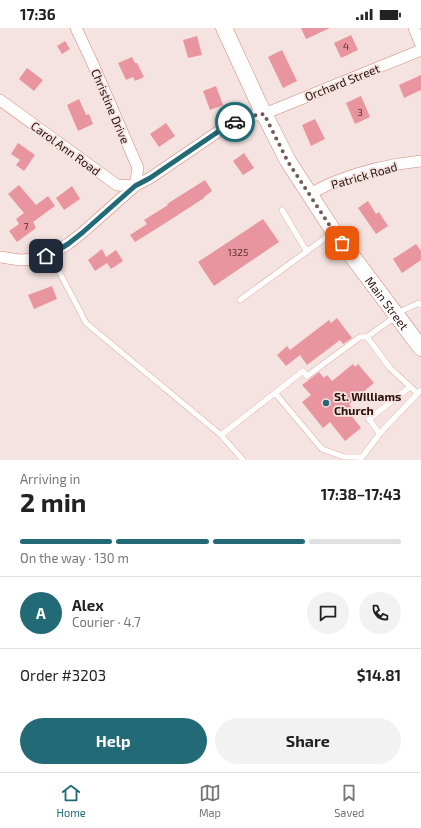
<!DOCTYPE html>
<meta charset="utf-8">
<style>
body{margin:0;font-family:"Exo 2",sans-serif;background:#f2f2f2;color:#222;height:100vh;display:flex;flex-direction:column;font-size:15px;white-space:nowrap}
*{box-sizing:border-box;margin:0}
p{font-size:13px;color:#767676}
.icon{flex:none;width:22px;height:22px;fill:none;stroke:currentColor;stroke-width:2;stroke-linecap:round;stroke-linejoin:round}
.map{position:relative;height:432px;overflow:hidden}
.details{display:flex;flex-direction:column;background:#fff;flex:1}
.details>*{flex:none}
.pin{position:absolute;display:grid;place-items:center;width:34px;height:34px;color:#fff;margin:-17px;border-radius:8px;box-shadow:0 2px 6px #0006}
.courier{position:absolute;display:grid;place-items:center;width:40px;height:40px;margin:-20px;border:3px solid #216a76;border-radius:50%;background:#fff;color:#222;box-shadow:0 1px 5px #0007}
.overview em{font-style:normal;font-weight:700}
.overview div{display:flex;flex-direction:column-reverse}
.overview{display:flex;align-items:center;justify-content:space-between;height:68px;padding:0 20px}
h1{font-size:26px;font-weight:700;line-height:30px}
.bar{display:grid;grid-template-columns:repeat(4,1fr);gap:6px 4px;align-content:center;height:48px;padding:0 20px}
.bar i{height:5px;border-radius:3px;background:#e0e0e0}
.bar .on{background:#216a76}
.bar p{grid-column:span 4}
.line{display:flex;align-items:center;gap:10px;padding:0 20px;border-top:1px solid #e0e0e0}
.line div{flex:1}
.round{display:grid;place-items:center;flex:none;width:42px;height:42px;border-radius:21px;background:#f2f2f2}
.primary-button{display:flex;gap:8px;margin-top:auto;padding:8px 20px}
.primary-button a{flex:1;height:46px;border-radius:24px;background:#216a76;color:#fff;font-size:16px;font-weight:700;line-height:46px;text-align:center}
.primary-button a+a{background:#f2f2f2;color:#222}
.status{display:flex;justify-content:space-between;align-items:center;height:28px;padding:0 20px;background:#fff;direction:ltr}
.status svg{height:11px;fill:currentColor}
.menu{display:flex;justify-content:space-around;align-items:center;height:56px;border-top:1px solid #e0e0e0;background:#fff;font-size:11px;color:#767676}
.menu a{display:grid;justify-items:center;gap:2px}
.menu .on{color:#216a76}
.map>svg:first-child{display:block}
</style>
<div class="status"><b>17:36</b><svg viewBox="0 0 49 12"><path d="M0 12V9h3v3zM5 12V6h3v6zM10 12V3h3v9zM15 12V0h3v12zM26 1h20v11H26zM47 4h2v5h-2z"/></svg></div>
<div class="map">
<svg width="421" height="432" viewBox="0 0 421 432">
<rect width="100%" height="100%" fill="#f4e3e0"/>
<path fill="#e995a0" d="M 301,0 L 330,0 L 306,11 Z
M 351,7 L 358,22 L 341,30 L 334,15 Z
M 197,8 L 202,27 L 188,30 L 183,12 Z
M 65,13 L 70,21 L 62,26 L 57,18 Z
M 282,22 L 297,53 L 283,60 L 268,29 Z
M 132,29 L 135,35 L 137,35 L 144,49 L 135,53 L 133,49 L 126,52 L 118,35 Z
M 27,40 L 43,52 L 34,63 L 19,51 Z
M 421,47 L 421,62 L 404,70 L 399,57 Z
M 216,58 L 223,77 L 210,82 L 203,63 Z
M 361,68 L 370,89 L 355,96 L 346,75 Z
M 79,71 L 86,87 L 89,86 L 93,96 L 78,103 L 67,77 Z
M 315,91 L 325,111 L 311,118 L 302,97 Z
M 166,95 L 175,108 L 159,119 L 150,106 Z
M 18,115 L 35,127 L 24,143 L 16,137 L 20,132 L 11,126 Z
M 244,125 L 254,140 L 243,147 L 233,133 Z
M 205,152 L 212,163 L 204,169 L 204,170 L 167,194 L 135,214 L 130,207 L 147,196 L 144,192 L 168,177 L 167,176 Z
M 19,157 L 36,177 L 48,168 L 55,178 L 33,194 L 36,200 L 17,214 L 9,203 L 19,196 L 16,191 L 24,185 L 8,166 Z
M 72,158 L 80,171 L 64,182 L 56,170 Z
M 368,173 L 376,186 L 379,184 L 388,198 L 376,206 L 358,180 Z
M 263,191 L 279,214 L 214,258 L 198,234 Z
M 416,216 L 421,223 L 421,232 L 402,245 L 393,231 Z
M 102,221 L 106,229 L 116,222 L 123,233 L 111,241 L 107,235 L 95,243 L 88,232 Z
M 52,258 L 57,271 L 34,281 L 28,267 Z
M 337,290 L 352,310 L 343,316 L 340,312 L 307,337 L 300,327 L 286,338 L 277,327 L 287,318 L 290,322 L 329,292 L 331,295 Z
M 353,336 L 355,339 L 358,336 L 374,355 L 349,376 L 355,384 L 351,387 L 361,400 L 345,413 L 330,394 L 323,400 L 302,374 L 311,367 L 302,357 L 319,344 L 324,350 L 327,347 L 332,353 Z"/>
<g fill="none" stroke-linecap="round" stroke-linejoin="round">
<defs>
<path id="service" d="M 282,182 L 307,224
M 50,226 L 86,295 L 221,407 L 243,432
M 240,272 L 332,205
M 397,285 L 419,275 L 421,277
M 396,288 L 367,309 L 390,340 L 417,365
M 275,365 L 303,343 L 307,348 L 360,309 L 367,309
M 380,406 L 369,391 L 410,359
M 221,407 L 275,365 L 322,421 L 344,429 L 362,429
M 360,432 L 381,404 L 421,362"/>
<path id="minor" d="M 414,0 L 421,17
M 0,72 L 117,157 L 135,158 L 138,140 L 92,34 L 76,0
M 309,167 C 317,162 325,158 334,154 C 361,143 392,136 421,133
M 0,229 L 20,232 L 34,231 L 46,228 L 55,224 L 68,216 L 82,205 L 135,158 L 150,150 L 225,99 L 250,88 L 264,86 L 421,22"/>
<g id="secondary">
<path id="s1" d="M 224,0 L 259,76 L 288,133 L 334,204 L 421,320"/>
</g>
</defs>
<use href="#service" stroke="#d28678" stroke-width="6"/>
<use href="#minor" stroke="#d28678" stroke-width="12"/>
<use href="#secondary" stroke="#d28678" stroke-width="17"/>
<use href="#service" stroke="#fff" stroke-width="5.5"/>
<use href="#minor" stroke="#fff" stroke-width="11"/>
<use href="#secondary" stroke="#fff" stroke-width="16"/>
</g>
<g fill="none" stroke-linecap="round" stroke-linejoin="round">
<path stroke="#725a56" stroke-width="4" stroke-dasharray="0 7.2" d="M 235,94 L 250,88 L 264,86 L 288,134 L 334,204 L 342,215"/>
<path stroke="#216a76" stroke-width="5" d="M 46,228 L 55,224 L 68,216 L 82,205 L 135,158 L 150,150 L 225,99 L 235,94"/>
</g>
<circle fill="#216a76" stroke="#f4e3e0" stroke-width="1.5" cx="326" cy="375" r="4"/>
<g text-anchor="middle" dominant-baseline="central" stroke-width="3.5" stroke-linejoin="round" paint-order="stroke">
<g font-size="10" fill="#5b3130">
<text x="346" y="18">4</text>
<text x="360" y="84">3</text>
<text x="26" y="198">7</text>
<text x="238" y="224">1325</text>
</g>
<g font-size="12" fill="#2c100b" stroke="#f4e3e0">
<text transform="translate(342 54) rotate(-22)">Orchard Street</text>
<text transform="translate(111 78) rotate(67)">Christine Drive</text>
<text transform="translate(66 120) rotate(36)">Carol Ann Road</text>
<text transform="translate(364 147) rotate(-16)">Patrick Road</text>
<text stroke="none"><textPath href="#s1" startOffset="321">Main Street</textPath></text>
</g>
<g font-size="12" font-weight="bold" fill="#2c100b" stroke="#f4e3e0" text-anchor="start">
<text x="334" y="368">St. Williams<tspan x="334" dy="14">Church</tspan></text>
</g>
</g>
</svg>
<div class="pin" style="left:342px;top:215px;background:#ea580c"><svg class="icon" aria-label="bag" viewBox="0 0 24 24"><path d="M5 8h14l-1 12H6zM9 8a3 3 0 0 1 6 0"/></svg></div>
<div class="pin" style="left:46px;top:228px;background:#1f2937"><svg class="icon" aria-label="home" viewBox="0 0 24 24"><path d="M3 11l9-7 9 7M6 9v11h12V9"/></svg></div>
<div class="courier" style="left:235px;top:94px"><svg class="icon" aria-label="car" viewBox="0 0 24 24"><path d="M5 17H2v-5l4-1 3-4h7l3 4 3 1v5h-3M9 17h6M6 11h13"/><circle cx="7" cy="17" r="2"/><circle cx="17" cy="17" r="2"/></svg></div>
</div>
<section class="details">
<div class="overview"><div><h1>2 min</h1><p>Arriving in</p></div><em>17:38–17:43</em></div>
<div class="bar"><i class="on"></i><i class="on"></i><i class="on"></i><i></i><p>On the way · 130 m</p></div>
<div class="line" style="height:72px"><b class="round" style="background:#216a76;color:#fff">A</b><div><b>Alex</b><p>Courier · 4.7</p></div><a class="round"><svg class="icon" aria-label="chat" viewBox="0 0 24 24"><path d="M4 5h16v11H9l-5 4z"/></svg></a><a class="round"><svg class="icon" aria-label="phone" viewBox="0 0 24 24"><path d="M5 4h4l2 5-3 2q2 4 5 5l2-3 5 2v4C11 20 4 13 5 4z"/></svg></a></div>
<div class="line" style="height:52px"><div>Order #3203</div><b>$14.81</b></div>
<div class="primary-button"><a>Help</a><a>Share</a></div>
</section>
<nav class="menu">
<a class="on"><svg class="icon" aria-label="home" viewBox="0 0 24 24"><path d="M3 11l9-7 9 7M6 9v11h12V9"/></svg>Home</a>
<a><svg class="icon" aria-label="map" viewBox="0 0 24 24"><path d="M3 6l6-2 6 2 6-2v14l-6 2-6-2-6 2zM9 4v14M15 6v14"/></svg>Map</a>
<a><svg class="icon" aria-label="saved" viewBox="0 0 24 24"><path d="M7 4h10v16l-5-4-5 4z"/></svg>Saved</a>
</nav>
